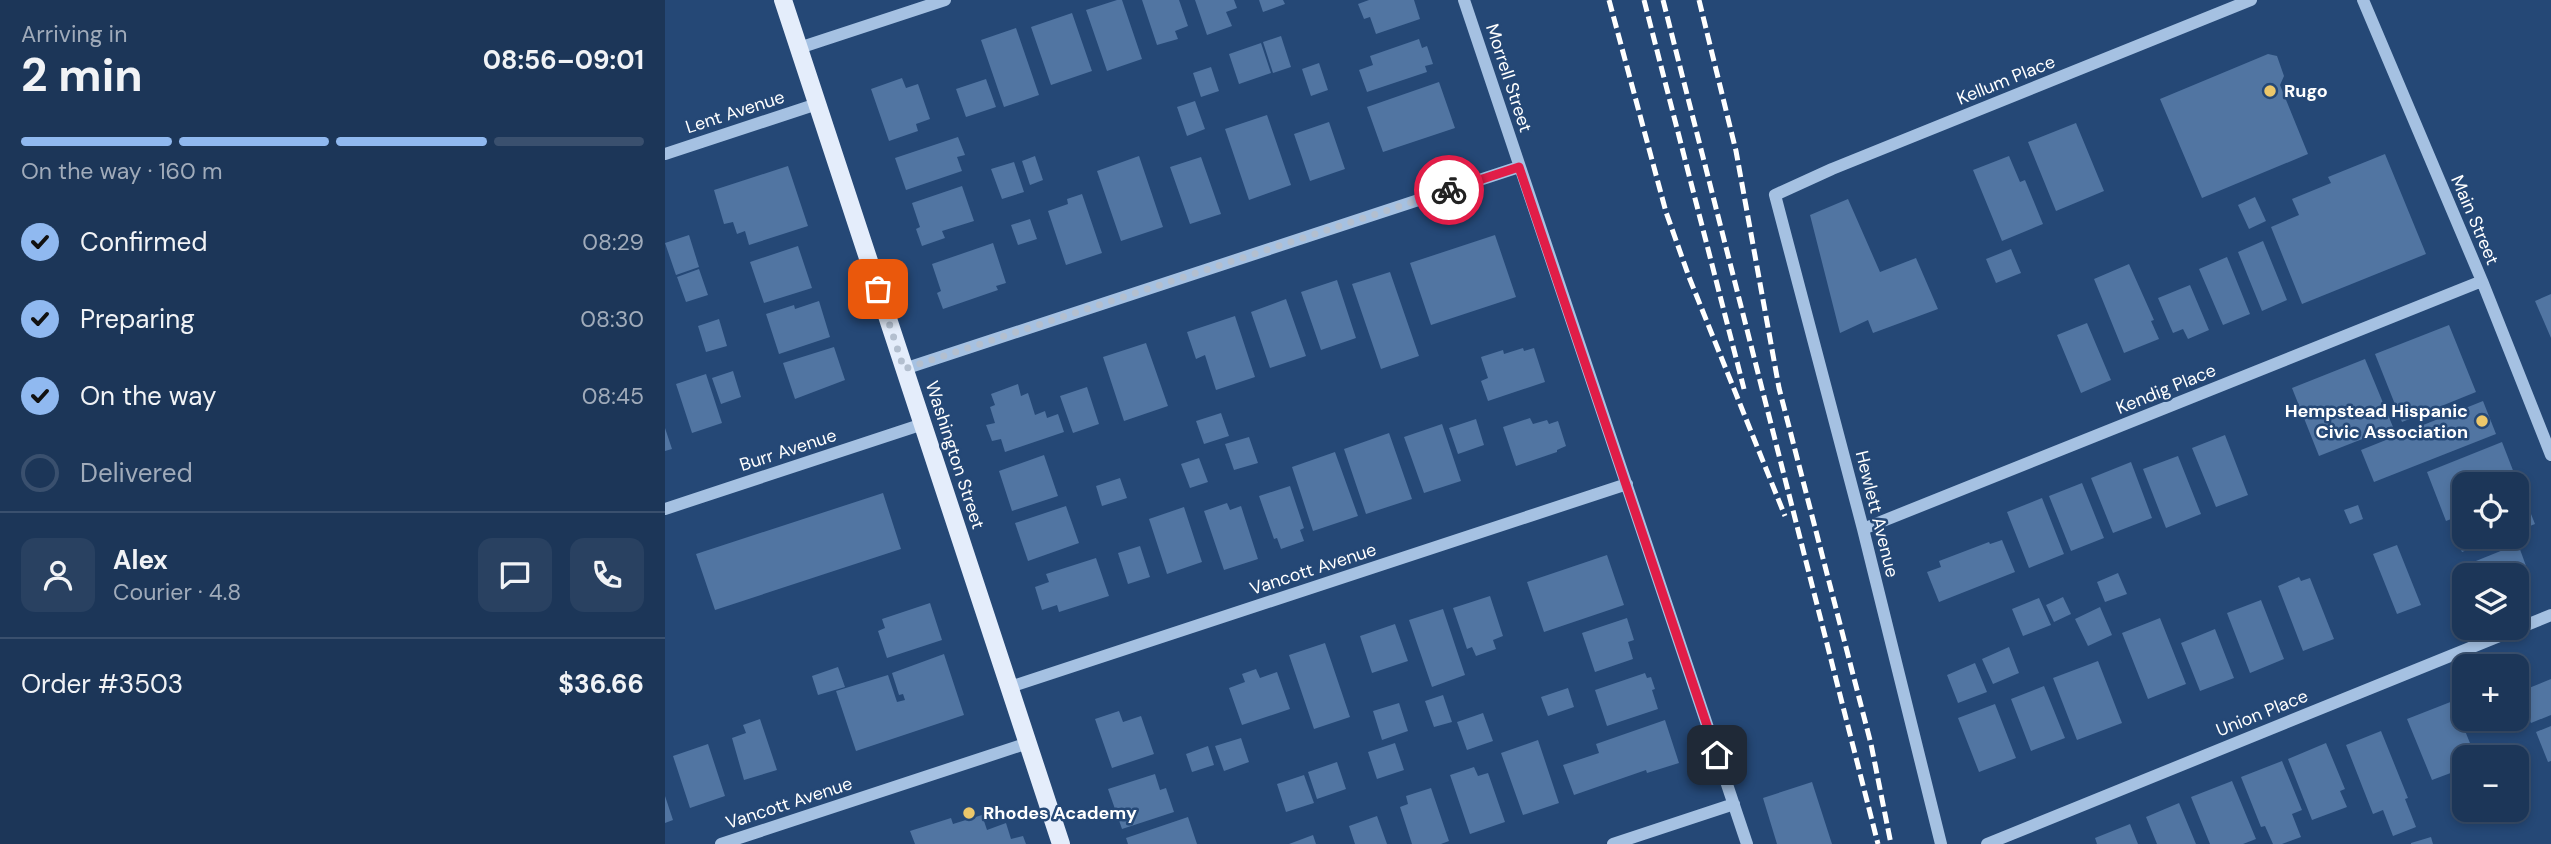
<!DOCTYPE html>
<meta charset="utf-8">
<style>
body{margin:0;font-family:"DM Sans",sans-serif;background:#294161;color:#f1f3f6;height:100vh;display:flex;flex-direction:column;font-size:26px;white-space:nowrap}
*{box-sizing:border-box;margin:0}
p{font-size:23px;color:#a0abba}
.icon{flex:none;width:38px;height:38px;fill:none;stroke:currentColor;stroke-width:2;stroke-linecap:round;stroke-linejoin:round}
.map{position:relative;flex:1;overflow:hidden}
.drawer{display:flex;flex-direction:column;background:#1c3658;width:665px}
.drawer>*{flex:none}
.tools{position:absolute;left:1787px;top:472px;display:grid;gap:14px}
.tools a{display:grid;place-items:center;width:77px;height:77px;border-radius:14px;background:#1c3658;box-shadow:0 4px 10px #0003,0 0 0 2px #3a506e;font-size:35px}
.pin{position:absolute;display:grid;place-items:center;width:60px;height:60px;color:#fff;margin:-30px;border-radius:14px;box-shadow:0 4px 10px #0006}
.courier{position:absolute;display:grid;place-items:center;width:70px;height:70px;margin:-35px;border:5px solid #e11d48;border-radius:50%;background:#fff;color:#222;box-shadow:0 2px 9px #0007}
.summary em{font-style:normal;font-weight:700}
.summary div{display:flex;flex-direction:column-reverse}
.summary{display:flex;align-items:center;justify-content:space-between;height:119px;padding:0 21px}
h1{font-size:46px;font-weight:700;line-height:52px}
.bar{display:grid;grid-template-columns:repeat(4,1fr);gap:10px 7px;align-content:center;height:84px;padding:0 21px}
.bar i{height:9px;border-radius:5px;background:#3a506e}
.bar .active{background:#90b9f0}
.bar p{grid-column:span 4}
.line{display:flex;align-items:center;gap:18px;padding:0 21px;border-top:2px solid #3a506e}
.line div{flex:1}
.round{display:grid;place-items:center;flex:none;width:74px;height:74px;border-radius:14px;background:#294161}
ol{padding:0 21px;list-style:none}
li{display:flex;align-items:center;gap:21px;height:77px}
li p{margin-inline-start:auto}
li .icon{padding:7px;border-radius:50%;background:#90b9f0;color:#111;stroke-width:4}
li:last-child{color:#a0abba}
li i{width:38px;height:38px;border:4px solid #3a506e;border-radius:50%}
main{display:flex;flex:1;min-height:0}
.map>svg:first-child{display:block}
</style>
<main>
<section class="drawer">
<div class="summary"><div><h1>2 min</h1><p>Arriving in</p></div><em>08:56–09:01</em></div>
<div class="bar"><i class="active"></i><i class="active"></i><i class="active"></i><i></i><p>On the way · 160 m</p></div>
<ol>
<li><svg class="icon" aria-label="check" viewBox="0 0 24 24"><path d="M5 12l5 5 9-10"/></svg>Confirmed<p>08:29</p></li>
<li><svg class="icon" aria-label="check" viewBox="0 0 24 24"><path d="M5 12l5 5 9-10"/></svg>Preparing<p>08:30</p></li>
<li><svg class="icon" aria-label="check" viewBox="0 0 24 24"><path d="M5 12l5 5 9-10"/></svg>On the way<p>08:45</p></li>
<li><i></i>Delivered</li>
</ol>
<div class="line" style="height:126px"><a class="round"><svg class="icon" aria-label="person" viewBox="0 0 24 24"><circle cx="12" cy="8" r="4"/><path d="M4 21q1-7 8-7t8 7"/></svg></a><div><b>Alex</b><p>Courier · 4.8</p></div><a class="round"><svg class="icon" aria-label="chat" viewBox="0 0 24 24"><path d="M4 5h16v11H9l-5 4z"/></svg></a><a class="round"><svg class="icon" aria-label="phone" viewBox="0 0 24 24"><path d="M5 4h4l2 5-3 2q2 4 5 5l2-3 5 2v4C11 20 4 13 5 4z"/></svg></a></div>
<div class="line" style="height:91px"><div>Order #3503</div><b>$36.66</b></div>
</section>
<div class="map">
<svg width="1886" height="844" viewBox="0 0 1886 844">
<rect width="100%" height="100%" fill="#254876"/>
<path fill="#5175a2" d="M 452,0 L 457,0 L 477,59 L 442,71 L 421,10 Z
M 477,0 L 514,0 L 523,26 L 510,31 L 513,39 L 492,45 Z
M 530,0 L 569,0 L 572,8 L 561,12 L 567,26 L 542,35 Z
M 594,0 L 618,0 L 620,4 L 598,12 Z
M 704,0 L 749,0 L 755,19 L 711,34 L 705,17 L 699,19 L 693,4 Z
M 407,13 L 427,71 L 386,85 L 366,27 Z
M 351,28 L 374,95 L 339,107 L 316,40 Z
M 616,36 L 626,67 L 608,73 L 598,42 Z
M 754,39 L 757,48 L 762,46 L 768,64 L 760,66 L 762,72 L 702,92 L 694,70 L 708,65 L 705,56 Z
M 596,43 L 606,73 L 574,84 L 564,54 Z
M 1603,54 L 1612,56 L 1619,76 L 1615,85 L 1643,154 L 1537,198 L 1495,99 Z
M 654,63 L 663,90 L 646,96 L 637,69 Z
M 546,67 L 554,91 L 536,97 L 528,73 Z
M 237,78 L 241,88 L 253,84 L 265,119 L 251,124 L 253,131 L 224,141 L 206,89 Z
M 321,79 L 331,107 L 301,117 L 291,89 Z
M 774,82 L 790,128 L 718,152 L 702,107 Z
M 530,101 L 540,129 L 522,136 L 512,107 Z
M 602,115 L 626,185 L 584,200 L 560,129 Z
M 664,122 L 680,169 L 645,181 L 629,134 Z
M 1411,123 L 1439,191 L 1391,211 L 1363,142 Z
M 293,137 L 300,155 L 292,157 L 297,171 L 241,190 L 230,158 Z
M 1720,154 L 1761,254 L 1637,304 L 1606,227 L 1634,215 L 1627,199 L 1666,183 L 1663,177 Z
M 370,156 L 378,180 L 365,185 L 357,161 Z
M 474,156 L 498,227 L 456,241 L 432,171 Z
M 1344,156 L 1355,182 L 1360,180 L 1378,224 L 1337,241 L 1308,170 Z
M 536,157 L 556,214 L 525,224 L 505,167 Z
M 349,162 L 359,192 L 337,199 L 326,169 Z
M 123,166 L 143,226 L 84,245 L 80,231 L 72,234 L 68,222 L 59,224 L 49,190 Z
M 297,186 L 309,221 L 277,231 L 280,238 L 257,246 L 251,229 L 255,227 L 247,203 Z
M 417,194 L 437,253 L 401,265 L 383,211 L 403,204 L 402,199 Z
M 1590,197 L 1601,221 L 1584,229 L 1573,205 Z
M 1183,199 L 1215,272 L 1251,258 L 1273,309 L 1208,333 L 1203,320 L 1175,333 L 1145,215 Z
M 365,219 L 372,239 L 353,245 L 346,225 Z
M 24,235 L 34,267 L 11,275 L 0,243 Z
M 830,235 L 851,297 L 766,325 L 745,263 Z
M 1598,241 L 1622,300 L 1597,311 L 1573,252 Z
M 328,243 L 341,283 L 331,286 L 333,290 L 278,309 L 272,293 L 276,291 L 267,264 Z
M 133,246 L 147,288 L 99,303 L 85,262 Z
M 1346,249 L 1356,273 L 1331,283 L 1321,259 Z
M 1562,257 L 1585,314 L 1558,325 L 1534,269 Z
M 1464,264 L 1489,320 L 1486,321 L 1494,339 L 1459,353 L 1429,279 Z
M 34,269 L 43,295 L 21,302 L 12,277 Z
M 725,272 L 754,356 L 716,369 L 687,284 Z
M 672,280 L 691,338 L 656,350 L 636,292 Z
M 1525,285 L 1544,330 L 1523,339 L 1518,329 L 1508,333 L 1493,298 Z
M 1886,294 L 1886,338 L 1870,301 Z
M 621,299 L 641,356 L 605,368 L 586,312 Z
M 154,301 L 165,337 L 114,354 L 101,314 L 129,305 L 130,309 Z
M 570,316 L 590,377 L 551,390 L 540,355 L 531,359 L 522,332 Z
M 54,319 L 62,346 L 41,352 L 33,326 Z
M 1422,323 L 1446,380 L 1416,393 L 1392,335 Z
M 1784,325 L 1811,392 L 1737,422 L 1710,354 Z
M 481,343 L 503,406 L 459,421 L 438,357 Z
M 169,347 L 180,380 L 130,399 L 118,363 Z
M 858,348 L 859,351 L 869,348 L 880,382 L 823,401 L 816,381 L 823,378 L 816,357 L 838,350 L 839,354 Z
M 1700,359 L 1728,427 L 1654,456 L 1627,388 Z
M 68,371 L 76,397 L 56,404 L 47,378 Z
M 41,374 L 57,423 L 27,433 L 11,384 Z
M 353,384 L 356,396 L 363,393 L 370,415 L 380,411 L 382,418 L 393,414 L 399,432 L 340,452 L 336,439 L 327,441 L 321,425 L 330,423 L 325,407 L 330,405 L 326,394 Z
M 422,387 L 434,424 L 408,433 L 395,396 Z
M 1818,401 L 1831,434 L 1709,482 L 1696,450 Z
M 556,413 L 564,436 L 539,444 L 531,421 Z
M 865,418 L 868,424 L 882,420 L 884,424 L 893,421 L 901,446 L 892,450 L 892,452 L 851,466 L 838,427 Z
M 811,419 L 819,445 L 793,454 L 784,428 Z
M 777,424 L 796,481 L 759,493 L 739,437 Z
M 0,428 L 7,449 L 0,451 Z
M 724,433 L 747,499 L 701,514 L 679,449 Z
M 1560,435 L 1583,495 L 1551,507 L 1527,448 Z
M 584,437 L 593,463 L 569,470 L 560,444 Z
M 1837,442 L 1856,491 L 1852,493 L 1852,485 L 1799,485 L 1799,514 L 1781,521 L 1762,472 Z
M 670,452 L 693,516 L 648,531 L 627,467 Z
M 379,455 L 393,496 L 347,511 L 334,471 Z
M 1513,456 L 1536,514 L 1501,528 L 1478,469 Z
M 534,458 L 543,482 L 525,488 L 516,464 Z
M 1466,462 L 1487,518 L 1448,533 L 1426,478 Z
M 455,478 L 462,498 L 437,506 L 431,486 Z
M 1417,483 L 1439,538 L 1406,551 L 1384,496 Z
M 625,486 L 639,528 L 635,530 L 639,541 L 616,549 L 612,538 L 609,539 L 594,496 Z
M 218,493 L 236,549 L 50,610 L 31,554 Z
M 1858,494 L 1870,524 L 1852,531 L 1852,497 Z
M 1377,498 L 1399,554 L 1364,568 L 1342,512 Z
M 562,503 L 565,510 L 576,506 L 593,559 L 559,570 L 539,511 Z
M 1693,505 L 1698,519 L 1685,524 L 1679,510 Z
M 401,506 L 414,543 L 363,561 L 350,523 Z
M 519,507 L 537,562 L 502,574 L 484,519 Z
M 1799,518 L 1799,537 L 1835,537 L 1797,552 L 1785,523 Z
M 1337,540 L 1350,572 L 1274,602 L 1262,572 L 1276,567 L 1274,561 L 1324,542 L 1325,544 Z
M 1853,544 L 1864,574 L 1852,579 L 1852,576 L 1805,576 L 1801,565 Z
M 1732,545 L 1756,605 L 1732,614 L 1708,554 Z
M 475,546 L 485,577 L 463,584 L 453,553 Z
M 942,555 L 959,605 L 879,632 L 862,582 Z
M 431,558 L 444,596 L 394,612 L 392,605 L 377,610 L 370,587 L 384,582 L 381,574 Z
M 1453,573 L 1462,594 L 1440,602 L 1432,582 Z
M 1634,577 L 1636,581 L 1645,578 L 1669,639 L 1638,651 L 1613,586 Z
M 825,596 L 838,636 L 828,640 L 831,649 L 811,656 L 807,647 L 802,649 L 788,608 Z
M 1398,597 L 1406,614 L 1389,622 L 1381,605 Z
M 1374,598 L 1386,625 L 1358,636 L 1347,609 Z
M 1596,600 L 1619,659 L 1585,673 L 1562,613 Z
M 265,603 L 277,640 L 222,658 L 213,631 L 220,628 L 217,619 Z
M 1435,607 L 1447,635 L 1423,646 L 1410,619 Z
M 778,609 L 800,675 L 767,687 L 744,620 Z
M 962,618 L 969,640 L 963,642 L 968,659 L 930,672 L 917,633 Z
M 1495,618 L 1521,684 L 1483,699 L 1457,633 Z
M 730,624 L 743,661 L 707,673 L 695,636 Z
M 1550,629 L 1569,678 L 1535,691 L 1516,643 Z
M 660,643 L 685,717 L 649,729 L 624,655 Z
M 1344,647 L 1354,673 L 1328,684 L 1317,659 Z
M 279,654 L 299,715 L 191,751 L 171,691 L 223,675 L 232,702 L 240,700 L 238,694 L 234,695 L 227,673 Z
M 1433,661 L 1457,723 L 1412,740 L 1388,678 Z
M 1310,663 L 1322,692 L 1293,703 L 1282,675 Z
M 173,667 L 180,687 L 153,695 L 147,676 Z
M 591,669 L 595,678 L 612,672 L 625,709 L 577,725 L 564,688 L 580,682 L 577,674 Z
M 980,673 L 982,678 L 986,677 L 990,689 L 987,690 L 993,709 L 942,726 L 930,690 Z
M 1886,679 L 1886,715 L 1866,723 L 1854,692 Z
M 1379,686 L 1400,738 L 1366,751 L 1346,699 Z
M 903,688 L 909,707 L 883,716 L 876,697 Z
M 778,695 L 787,722 L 769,727 L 760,701 Z
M 1788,701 L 1811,758 L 1799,758 L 1799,768 L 1767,780 L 1742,719 Z
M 734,703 L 743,731 L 717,740 L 708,711 Z
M 1330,704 L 1351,758 L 1314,772 L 1293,718 Z
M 454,711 L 458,722 L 476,716 L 489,754 L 447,768 L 430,719 Z
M 818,713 L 828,741 L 802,750 L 792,722 Z
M 95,719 L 112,770 L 79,780 L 67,738 L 81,733 L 78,725 Z
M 1000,720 L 1014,763 L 982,773 L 981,770 L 909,795 L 898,765 L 934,753 L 931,744 Z
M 1886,726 L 1886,761 L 1883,762 L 1871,732 Z
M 1716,731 L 1743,798 L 1740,799 L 1751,827 L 1728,836 L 1718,810 L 1708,814 L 1681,745 Z
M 576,738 L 584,762 L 559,771 L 550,746 Z
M 873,740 L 894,803 L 858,815 L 836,753 Z
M 730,743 L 739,770 L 712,779 L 703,752 Z
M 1661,743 L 1680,789 L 1675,791 L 1682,807 L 1647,820 L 1623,759 Z
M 43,744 L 60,796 L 25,808 L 8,756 Z
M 543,746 L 549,765 L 527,772 L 521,754 Z
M 1858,758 L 1866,780 L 1852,786 L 1852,760 Z
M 1617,761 L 1637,810 L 1627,814 L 1636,837 L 1617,844 L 1608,844 L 1600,826 L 1596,827 L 1576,777 Z
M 672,762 L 681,789 L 652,799 L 643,772 Z
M 809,767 L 813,776 L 823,773 L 840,822 L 805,834 L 785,775 Z
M 490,774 L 495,790 L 501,788 L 509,812 L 457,829 L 443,789 Z
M 639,775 L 649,803 L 621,812 L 612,784 Z
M 1567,781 L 1591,839 L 1578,844 L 1545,844 L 1526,797 Z
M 1147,782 L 1167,844 L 1112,844 L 1098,798 Z
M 766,788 L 784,841 L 776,844 L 747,844 L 735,807 L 743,804 L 741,796 Z
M 0,796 L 8,820 L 0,823 Z
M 1514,803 L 1531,844 L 1492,844 L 1481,817 Z
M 317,815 L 322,830 L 341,823 L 346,839 L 358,836 L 361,844 L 250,844 L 245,831 L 286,818 L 288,824 Z
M 712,816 L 722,844 L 690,844 L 684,826 Z
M 523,817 L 532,844 L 463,844 L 461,838 Z
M 1465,824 L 1473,844 L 1432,844 L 1430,838 Z
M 648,835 L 651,844 L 624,844 Z
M 1766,837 L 1768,844 L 1746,844 L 1746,843 Z"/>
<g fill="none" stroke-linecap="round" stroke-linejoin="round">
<path stroke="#a5c1e2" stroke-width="12" d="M 799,0 L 1082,844
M 1698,0 L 1817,281 L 1886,455
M 134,48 L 280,0
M 0,154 L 152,104
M 239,369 L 854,167
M 0,509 L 258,424
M 1198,529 L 1817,281
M 345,687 L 962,484
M 56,844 L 363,743
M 948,844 L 1069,804
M 1276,844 L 1198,529 L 1110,195 L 1167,169 L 1586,0
M 1322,844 L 1886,615"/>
<path stroke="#e4edfb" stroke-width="18" d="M 118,0 L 396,844"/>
<path stroke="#fff" stroke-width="5" stroke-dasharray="12 5" stroke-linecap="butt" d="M 944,0 L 1001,212 L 1024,277 L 1120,516
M 979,0 L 1079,389
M 998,0 L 1213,844
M 1034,0 L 1071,151 L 1114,388 L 1206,744 L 1226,844"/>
</g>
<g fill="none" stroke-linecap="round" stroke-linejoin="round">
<path stroke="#b3bfcf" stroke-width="7" stroke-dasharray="0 12.6" d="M 213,289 L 239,369 L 784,190"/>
<path stroke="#e11d48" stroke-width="9" d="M 784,190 L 854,167 L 1052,755"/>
</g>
<g fill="#ecc76a" stroke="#254876" stroke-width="2.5">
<circle cx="1605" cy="91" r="7"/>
<circle cx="1817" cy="421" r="7"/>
<circle cx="304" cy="813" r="7"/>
</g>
<g text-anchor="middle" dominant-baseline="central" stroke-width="5" stroke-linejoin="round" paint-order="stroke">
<g font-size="18" fill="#fff" stroke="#254876">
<text transform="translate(844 78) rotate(72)">Morrell Street</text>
<text transform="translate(1341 80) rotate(-22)">Kellum Place</text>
<text transform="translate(70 112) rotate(-18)">Lent Avenue</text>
<text transform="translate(1810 220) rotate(67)">Main Street</text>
<text transform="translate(1501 389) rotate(-22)">Kendig Place</text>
<text transform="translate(123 450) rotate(-18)">Burr Avenue</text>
<text transform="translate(290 455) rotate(72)">Washington Street</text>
<text transform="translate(1212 514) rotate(76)">Hewlett Avenue</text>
<text transform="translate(648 569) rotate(-18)">Vancott Avenue</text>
<text transform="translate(1597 713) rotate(-22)">Union Place</text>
<text transform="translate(124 803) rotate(-18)">Vancott Avenue</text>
</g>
<g font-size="18" font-weight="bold" fill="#fff" stroke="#254876" text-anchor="start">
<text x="1619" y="91">Rugo</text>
<text x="1803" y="411" text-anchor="end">Hempstead Hispanic<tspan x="1803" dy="21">Civic Association</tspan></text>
<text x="318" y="813">Rhodes Academy</text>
</g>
</g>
</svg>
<div class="tools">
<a><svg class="icon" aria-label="locate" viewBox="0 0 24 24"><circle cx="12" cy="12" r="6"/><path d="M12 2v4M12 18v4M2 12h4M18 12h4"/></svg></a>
<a><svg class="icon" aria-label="layers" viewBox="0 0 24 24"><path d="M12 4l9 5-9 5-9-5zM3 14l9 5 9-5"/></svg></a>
<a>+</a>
<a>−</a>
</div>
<div class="pin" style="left:213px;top:289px;background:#ea580c"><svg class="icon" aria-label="bag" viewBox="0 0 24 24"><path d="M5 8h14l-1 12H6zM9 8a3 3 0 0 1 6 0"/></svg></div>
<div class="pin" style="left:1052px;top:755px;background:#1f2937"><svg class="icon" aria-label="home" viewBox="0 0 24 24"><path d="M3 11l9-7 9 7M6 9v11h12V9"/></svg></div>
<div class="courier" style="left:784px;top:190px"><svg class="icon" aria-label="bike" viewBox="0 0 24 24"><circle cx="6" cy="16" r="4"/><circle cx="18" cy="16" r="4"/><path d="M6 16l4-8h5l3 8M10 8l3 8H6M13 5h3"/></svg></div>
</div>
</main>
